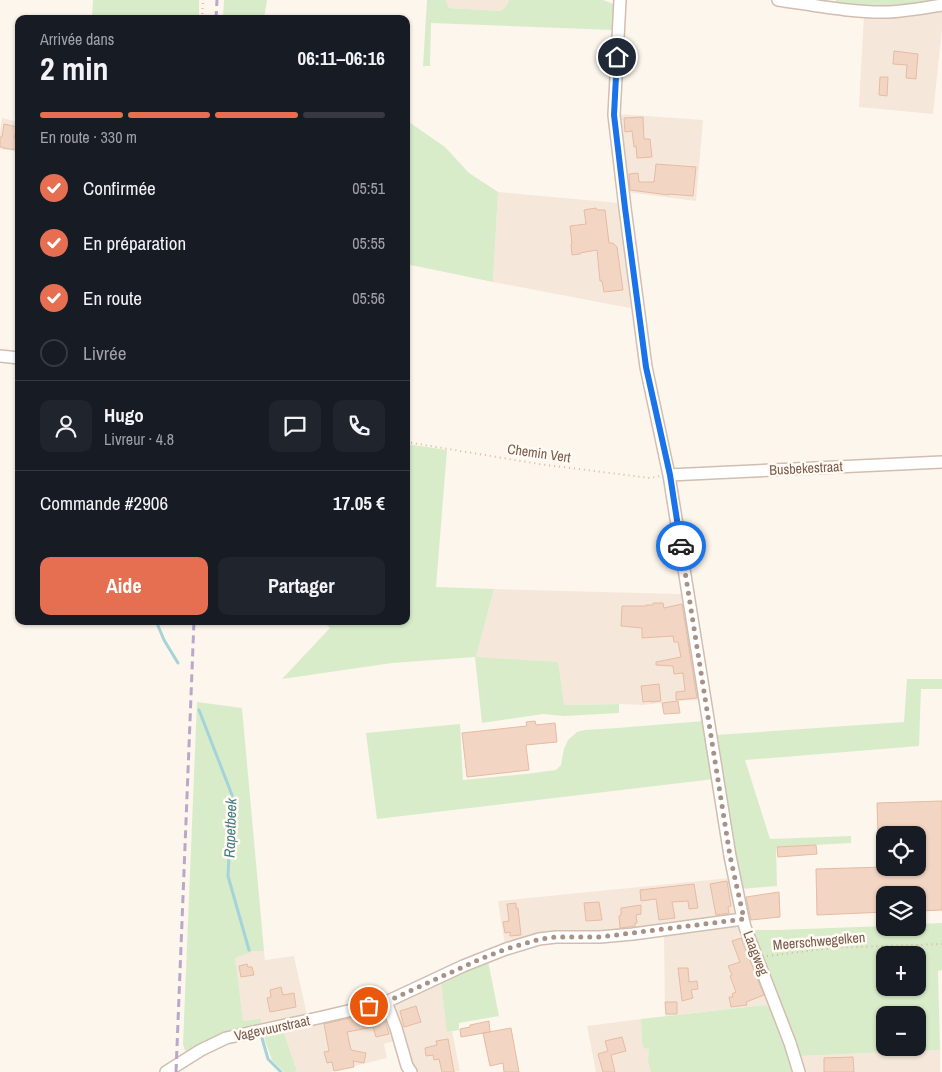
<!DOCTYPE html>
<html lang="fr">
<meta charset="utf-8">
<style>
body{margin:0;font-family:"Archivo Narrow",sans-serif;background:#20242c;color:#f1f3f6;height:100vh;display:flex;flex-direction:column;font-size:19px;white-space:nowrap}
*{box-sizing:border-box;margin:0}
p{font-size:16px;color:#9ea1a6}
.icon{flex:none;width:28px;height:28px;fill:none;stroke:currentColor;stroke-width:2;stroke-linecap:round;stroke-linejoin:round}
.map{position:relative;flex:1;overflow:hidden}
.details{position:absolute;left:15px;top:15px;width:395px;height:610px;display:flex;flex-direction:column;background:#171b24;border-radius:10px;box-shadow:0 1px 4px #0004}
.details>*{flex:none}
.buttons{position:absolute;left:876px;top:826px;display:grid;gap:10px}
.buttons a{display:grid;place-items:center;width:50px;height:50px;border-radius:10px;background:#171b24;box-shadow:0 1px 4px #0004;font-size:25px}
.pin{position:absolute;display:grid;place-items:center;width:42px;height:42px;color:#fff;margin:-21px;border:2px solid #fff;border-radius:50%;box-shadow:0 1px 5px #0007}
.courier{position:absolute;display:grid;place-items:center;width:50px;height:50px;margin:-25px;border:4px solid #1a73e8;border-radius:50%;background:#fff;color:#222;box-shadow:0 1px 6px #0007}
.overview em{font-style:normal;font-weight:800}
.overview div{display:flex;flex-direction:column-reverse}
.overview{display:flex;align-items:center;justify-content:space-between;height:85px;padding:0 25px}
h1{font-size:32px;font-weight:800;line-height:38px}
.bar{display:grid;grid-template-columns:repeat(4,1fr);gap:8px 5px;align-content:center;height:60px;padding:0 25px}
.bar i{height:6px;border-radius:4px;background:#363941}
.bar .current{background:#e76f51}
.bar p{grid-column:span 4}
.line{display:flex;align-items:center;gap:12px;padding:0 25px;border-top:1px solid #363941}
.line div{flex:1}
.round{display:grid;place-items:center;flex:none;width:52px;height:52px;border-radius:10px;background:#20242c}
ol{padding:0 25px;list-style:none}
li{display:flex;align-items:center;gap:15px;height:55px}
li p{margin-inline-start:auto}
li .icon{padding:5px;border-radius:50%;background:#e76f51;color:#fff;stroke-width:4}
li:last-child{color:#9ea1a6}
li i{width:28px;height:28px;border:2px solid #363941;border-radius:50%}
.action{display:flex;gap:10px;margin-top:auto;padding:10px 25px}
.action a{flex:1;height:58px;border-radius:10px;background:#e76f51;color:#fff;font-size:20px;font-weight:800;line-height:58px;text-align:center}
.action a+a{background:#20242c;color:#f1f3f6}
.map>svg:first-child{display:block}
</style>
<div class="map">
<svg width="942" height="1072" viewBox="0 0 942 1072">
<rect width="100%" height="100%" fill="#fdf6ec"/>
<path fill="#f5e8da" d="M 446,0 L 509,0 L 507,5 L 501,11 L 449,8 Z
M 942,8 L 942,30 L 933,114 L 859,107 L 864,15 Z
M 618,114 L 703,120 L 696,201 L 626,192 Z
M 2,118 L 19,122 L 19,152 L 0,149 L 0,131 Z
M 498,192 L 620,203 L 635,309 L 493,282 Z
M 494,589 L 679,594 L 685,593 L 702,700 L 678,701 L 643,705 L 619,704 L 564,705 L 476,657 Z
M 730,878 L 735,918 L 505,946 L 498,901 Z
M 733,925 L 741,926 L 773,1008 L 764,1005 L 665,1016 L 664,933 Z
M 254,951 L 264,951 L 265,960 L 294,956 L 307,1015 L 261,1025 L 243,1021 L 234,958 Z
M 441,982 L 448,1032 L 452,1031 L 460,1071 L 454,1072 L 418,1072 L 411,1062 L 393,1004 Z
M 380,1009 L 385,1013 L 391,1023 L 394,1041 L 384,1044 L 387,1058 L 330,1072 L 294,1072 L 297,1071 L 283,1030 Z
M 641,1019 L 642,1044 L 649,1049 L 648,1062 L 651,1072 L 596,1072 L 587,1026 Z
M 940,1050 L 940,1072 L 805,1072 L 801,1056 Z"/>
<path fill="#d8ecc9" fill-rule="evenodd" d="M 93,0 L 199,0 L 199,19 L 92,19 Z
M 224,0 L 267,0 L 264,19 L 223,19 Z
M 427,0 L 446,0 L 449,8 L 501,11 L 507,5 L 509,0 L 603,0 L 616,5 L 614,30 L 431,23 L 430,66 L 423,66 Z
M 836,0 L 942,0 L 890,8 L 835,4 Z
M 406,120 L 445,147 L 469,173 L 498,192 L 493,282 L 406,264 Z
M 406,444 L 447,450 L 436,587 L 494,589 L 476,657 L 558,662 L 564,705 L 619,704 L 619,713 L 564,716 L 543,714 L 482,723 L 475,657 L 392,663 L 282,679 L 330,628 L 323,621 L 406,621 Z
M 907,679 L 942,679 L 942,689 L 921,689 L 919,746 L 745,760 L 770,839 L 851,836 L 851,843 L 776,847 L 777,886 L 741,889 L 716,735 L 904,722 Z
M 197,702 L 242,708 L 264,951 L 254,951 L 235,958 L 243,1021 L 261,1019 L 261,1025 L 221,1035 L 185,1051 L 183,1044 Z
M 704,721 L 714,779 L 377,819 L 366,733 L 460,724 L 463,780 L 526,774 L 556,770 L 561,765 L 564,749 L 568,740 L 577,732 L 585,730 L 617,728 Z
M 942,923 L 942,970 L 938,971 L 940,1050 L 801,1056 L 751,930 L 778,930 L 885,926 L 885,928 L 918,928 L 918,924 ZM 885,955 L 918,955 L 918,988 L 885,988 ZM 885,1015 L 918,1015 L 918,1048 L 885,1048 Z
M 488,961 L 499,1016 L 459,1023 L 459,1030 L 447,1032 L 441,982 Z
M 764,1005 L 773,1008 L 793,1072 L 651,1072 L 648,1062 L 649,1049 L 644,1048 L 642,1044 L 641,1019 Z
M 283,1030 L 297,1071 L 294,1072 L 284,1072 L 272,1060 L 263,1035 Z"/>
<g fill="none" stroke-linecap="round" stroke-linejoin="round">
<path stroke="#a5d3da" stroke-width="3" d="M 156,621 L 164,640 L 178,663
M 199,710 L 232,795 L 228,876 L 249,950
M 262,1038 L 268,1059 L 281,1072"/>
</g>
<path fill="#f3d5c3" stroke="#e6bba3" d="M 894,51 L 918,54 L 916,79 L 906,78 L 907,65 L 893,64 Z
M 880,77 L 888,77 L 887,96 L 879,95 Z
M 643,117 L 644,139 L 650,139 L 652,157 L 637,158 L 636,146 L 634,147 L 632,131 L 625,132 L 624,118 Z
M 4,124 L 17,127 L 14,138 L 19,138 L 18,150 L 3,148 L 3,147 L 0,147 L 0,137 L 2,137 Z
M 656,164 L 696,167 L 693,196 L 669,194 L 669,195 L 630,190 L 629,174 L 638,173 L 639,182 L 654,182 Z
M 596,208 L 597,210 L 605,210 L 609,243 L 613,243 L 617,247 L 623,290 L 604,292 L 602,281 L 600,281 L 597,250 L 580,253 L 580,254 L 572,255 L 571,244 L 572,244 L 570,226 L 586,224 L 584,210 Z
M 653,603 L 663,603 L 664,608 L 682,604 L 697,698 L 676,700 L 676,692 L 685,691 L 683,673 L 674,674 L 673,666 L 656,665 L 656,662 L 681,657 L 678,642 L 674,642 L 673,636 L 642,638 L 642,628 L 621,626 L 622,606 L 646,606 L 646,605 L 653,605 Z
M 659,684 L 661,701 L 651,702 L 651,701 L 643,702 L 641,686 Z
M 678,701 L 680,713 L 664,714 L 662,703 Z
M 535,721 L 536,725 L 555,723 L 557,742 L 526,745 L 529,770 L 467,777 L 462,733 L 527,726 L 526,722 Z
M 942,801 L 942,910 L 918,911 L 918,895 L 885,895 L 885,912 L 817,915 L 816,869 L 885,867 L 918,868 L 918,835 L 878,835 L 877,803 Z
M 816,845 L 817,854 L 778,857 L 777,847 Z
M 727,881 L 731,906 L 728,907 L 729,913 L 716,915 L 710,884 Z
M 694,884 L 698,908 L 689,909 L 688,901 L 672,902 L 675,918 L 659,920 L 656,899 L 641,901 L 640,890 Z
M 779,892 L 780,917 L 751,920 L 746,897 Z
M 599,902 L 602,920 L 586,921 L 584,903 Z
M 516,903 L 516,908 L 518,908 L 521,935 L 510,936 L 510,932 L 505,933 L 503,922 L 509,921 L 507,904 Z
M 641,905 L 641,914 L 636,915 L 637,923 L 635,923 L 635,926 L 620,928 L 619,916 L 621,915 L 621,908 Z
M 741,938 L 764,995 L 746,1002 L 747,1005 L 731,1007 L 729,997 L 733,997 L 732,994 L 736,992 L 730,976 L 732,975 L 728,966 L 740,962 L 732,941 Z
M 247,964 L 248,967 L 252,967 L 254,975 L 241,977 L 239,966 Z
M 678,968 L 688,968 L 689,982 L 697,981 L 698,989 L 691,990 L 693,998 L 682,1001 Z
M 281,987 L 283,995 L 294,993 L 296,1007 L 270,1012 L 267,998 L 271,997 L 270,990 Z
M 665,1002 L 677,1002 L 677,1014 L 666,1014 Z
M 416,1006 L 421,1022 L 404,1027 L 400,1011 Z
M 372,1013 L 374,1024 L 385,1021 L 389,1034 L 376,1037 L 373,1027 L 347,1032 L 351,1050 L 366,1053 L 364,1063 L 353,1061 L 354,1067 L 334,1071 L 332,1062 L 327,1063 L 324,1052 L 329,1051 L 324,1024 Z
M 489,1021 L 490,1032 L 461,1037 L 460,1029 L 470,1027 L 470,1025 Z
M 511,1028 L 519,1072 L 504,1072 L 503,1063 L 490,1066 L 483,1033 Z
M 622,1037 L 626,1051 L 611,1055 L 615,1072 L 603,1072 L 598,1054 L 608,1051 L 605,1041 Z
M 448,1039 L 454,1072 L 442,1072 L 439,1059 L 434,1060 L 433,1055 L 426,1056 L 425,1048 L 437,1045 L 436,1041 Z
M 853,1057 L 854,1072 L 824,1072 L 824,1058 Z"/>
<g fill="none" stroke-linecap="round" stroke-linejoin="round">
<defs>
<path id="minor" d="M 620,0 L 614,115 L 625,208 L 646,367 L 669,475 L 730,856 L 743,919 L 745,927 L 790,1043 L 799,1072
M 778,0 C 813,5 853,13 889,12 C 907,11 924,8 942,5
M 0,356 L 19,358
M 669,475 L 942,462
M 386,1002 L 396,1028 L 407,1066 L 411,1072
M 166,1072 L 201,1050 L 226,1038 L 318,1018 L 386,1002 L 463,966 L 506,949 L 539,939 L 556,937 L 600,937 L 633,934 L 743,919"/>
</defs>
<use href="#minor" stroke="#d1beb0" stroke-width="14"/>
<path stroke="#d9b8a5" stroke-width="2" stroke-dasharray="1 4" stroke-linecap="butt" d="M 202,19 L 203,0
M 406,442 L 539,464 L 650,478 L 660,476
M 767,956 L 831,948 L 942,944"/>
<use href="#minor" stroke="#fff" stroke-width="11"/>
<path stroke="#b9a8c9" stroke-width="3" stroke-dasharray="8 5" stroke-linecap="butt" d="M 216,19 L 217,0
M 176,1072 L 194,621"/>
</g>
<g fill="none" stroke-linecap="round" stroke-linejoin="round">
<path stroke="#a89285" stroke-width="5" stroke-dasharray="0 9" d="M 369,1006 L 386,1002 L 478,960 L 506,949 L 540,939 L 556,937 L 600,937 L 744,919 L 730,856 L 681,546"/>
<path stroke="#1a73e8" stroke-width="6" d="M 617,57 L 614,115 L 625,208 L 646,367 L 670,475 L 681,546"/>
</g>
<g text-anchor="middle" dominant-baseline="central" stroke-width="5" stroke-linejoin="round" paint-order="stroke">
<g font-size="14" fill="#7a5c4d" stroke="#fffaf3">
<text transform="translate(539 453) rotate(8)">Chemin Vert</text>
<text transform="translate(806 468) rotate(-3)">Busbekestraat</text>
<text transform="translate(819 941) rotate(-5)">Meerschwegelken</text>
<text transform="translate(756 953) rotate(69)">Laagweg</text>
<text transform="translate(272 1028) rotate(-12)">Vagevuurstraat</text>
</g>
<g font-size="15" font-style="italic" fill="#437c86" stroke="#fffaf3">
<text transform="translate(230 828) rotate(-88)">Rapetbeek</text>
</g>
</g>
</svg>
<div class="buttons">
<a><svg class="icon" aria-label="locate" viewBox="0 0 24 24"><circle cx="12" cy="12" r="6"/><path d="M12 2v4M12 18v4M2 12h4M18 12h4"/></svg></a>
<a><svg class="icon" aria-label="layers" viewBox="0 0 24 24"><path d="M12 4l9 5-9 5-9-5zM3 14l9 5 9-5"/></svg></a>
<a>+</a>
<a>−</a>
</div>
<div class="pin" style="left:369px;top:1006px;background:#ea580c"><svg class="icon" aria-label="bag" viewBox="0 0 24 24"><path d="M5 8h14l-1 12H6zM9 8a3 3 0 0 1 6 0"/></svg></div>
<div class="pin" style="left:617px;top:57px;background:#1f2937"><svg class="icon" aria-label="home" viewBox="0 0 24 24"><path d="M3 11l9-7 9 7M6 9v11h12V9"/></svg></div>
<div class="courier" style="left:681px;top:546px"><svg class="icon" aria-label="car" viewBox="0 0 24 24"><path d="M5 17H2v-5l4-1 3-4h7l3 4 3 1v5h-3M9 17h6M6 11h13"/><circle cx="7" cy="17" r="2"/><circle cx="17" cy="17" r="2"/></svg></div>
<section class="details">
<div class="overview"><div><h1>2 min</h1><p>Arrivée dans</p></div><em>06:11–06:16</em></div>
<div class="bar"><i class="current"></i><i class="current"></i><i class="current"></i><i></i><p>En route · 330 m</p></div>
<ol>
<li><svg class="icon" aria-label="check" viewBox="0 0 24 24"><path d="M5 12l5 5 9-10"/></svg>Confirmée<p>05:51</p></li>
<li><svg class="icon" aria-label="check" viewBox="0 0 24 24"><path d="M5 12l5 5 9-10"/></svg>En préparation<p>05:55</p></li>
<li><svg class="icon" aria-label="check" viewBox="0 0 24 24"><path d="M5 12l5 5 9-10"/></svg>En route<p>05:56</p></li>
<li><i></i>Livrée</li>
</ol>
<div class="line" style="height:90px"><a class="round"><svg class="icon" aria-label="person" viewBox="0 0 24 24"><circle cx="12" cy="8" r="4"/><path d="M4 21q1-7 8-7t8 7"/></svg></a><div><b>Hugo</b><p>Livreur · 4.8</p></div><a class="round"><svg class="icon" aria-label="chat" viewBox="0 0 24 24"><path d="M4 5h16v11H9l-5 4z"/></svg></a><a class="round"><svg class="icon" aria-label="phone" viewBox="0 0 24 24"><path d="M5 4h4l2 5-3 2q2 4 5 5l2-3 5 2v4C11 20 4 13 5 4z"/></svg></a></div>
<div class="line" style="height:65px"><div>Commande #2906</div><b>17.05 €</b></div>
<div class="action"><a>Aide</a><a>Partager</a></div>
</section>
</div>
